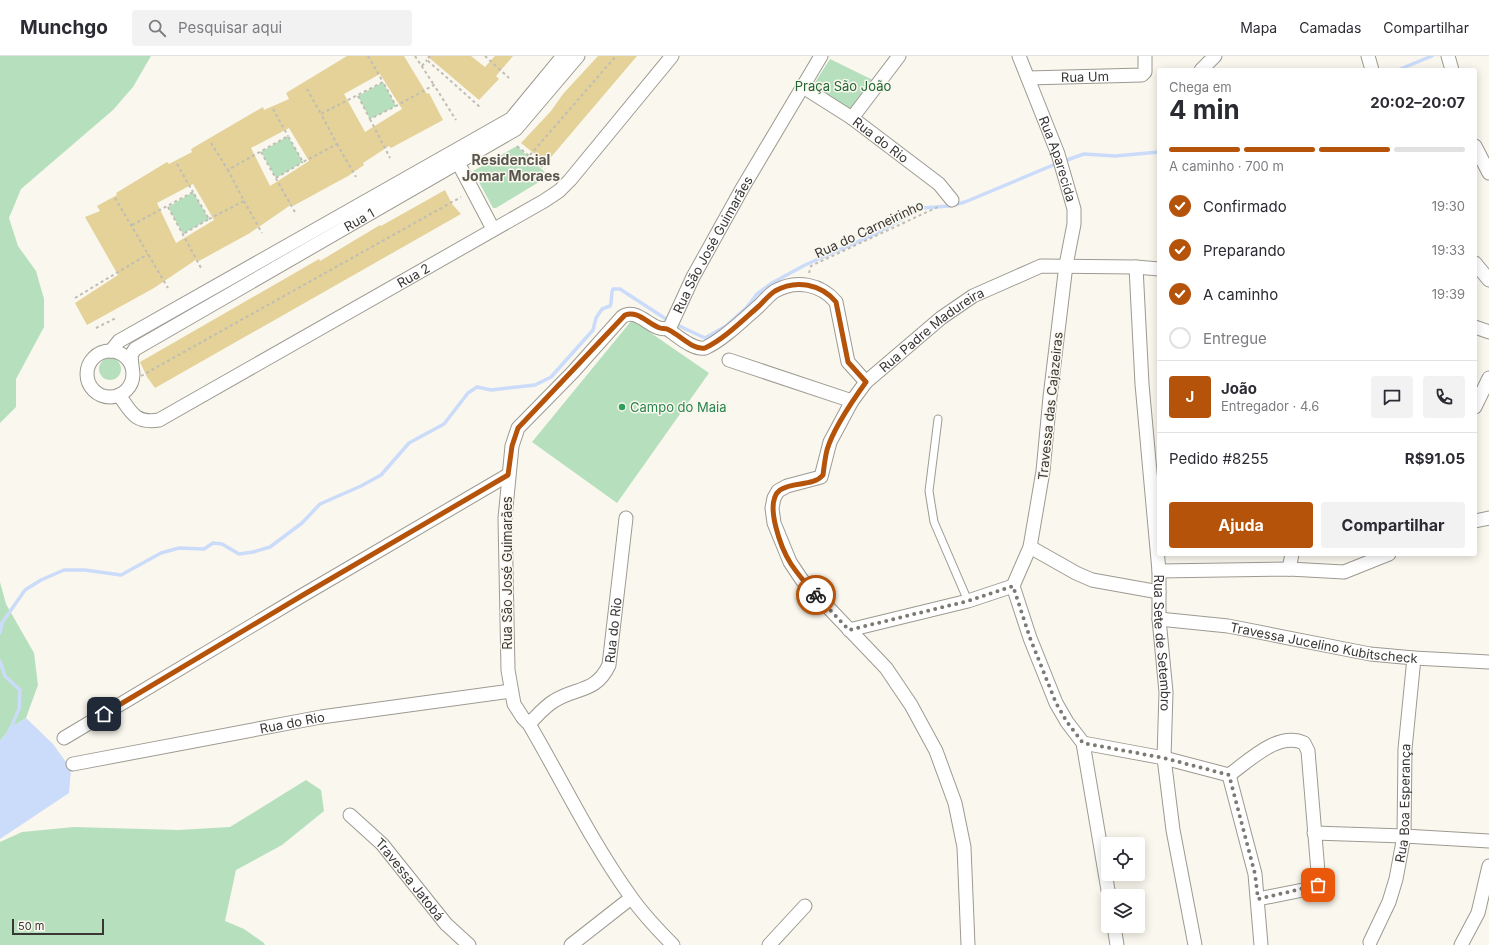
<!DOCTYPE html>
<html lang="pt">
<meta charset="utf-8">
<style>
body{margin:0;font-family:Inter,sans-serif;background:#f2f2f3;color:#2b2b33;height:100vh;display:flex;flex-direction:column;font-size:15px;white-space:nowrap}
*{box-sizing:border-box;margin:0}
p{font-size:13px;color:#7c7c81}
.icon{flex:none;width:22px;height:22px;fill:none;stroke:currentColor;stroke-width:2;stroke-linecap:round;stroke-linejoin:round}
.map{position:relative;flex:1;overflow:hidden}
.sheet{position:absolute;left:1157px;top:12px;width:320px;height:488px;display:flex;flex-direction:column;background:#fff;border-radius:4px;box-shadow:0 2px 10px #0003}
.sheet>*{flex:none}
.fabs{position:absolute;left:1101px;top:781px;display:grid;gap:8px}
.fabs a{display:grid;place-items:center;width:44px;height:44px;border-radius:4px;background:#fff;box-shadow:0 2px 10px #0003;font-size:20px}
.scale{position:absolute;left:12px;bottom:10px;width:92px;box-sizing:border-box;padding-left:4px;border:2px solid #393734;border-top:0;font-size:11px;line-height:14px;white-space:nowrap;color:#393734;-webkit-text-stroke:3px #faf7ee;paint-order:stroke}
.pin{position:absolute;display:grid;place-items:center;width:34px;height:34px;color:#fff;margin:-17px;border-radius:8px;box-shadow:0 2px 6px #0006}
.courier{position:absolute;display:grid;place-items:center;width:40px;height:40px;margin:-20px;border:3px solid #b45309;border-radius:50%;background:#fff;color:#222;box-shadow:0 1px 5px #0007}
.overview em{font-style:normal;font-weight:700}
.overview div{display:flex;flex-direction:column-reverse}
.overview{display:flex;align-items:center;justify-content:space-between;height:68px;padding:0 12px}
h1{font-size:26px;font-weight:700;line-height:30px}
.bar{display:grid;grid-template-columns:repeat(4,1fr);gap:6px 4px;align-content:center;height:48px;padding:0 12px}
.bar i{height:5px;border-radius:3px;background:#e1e1e2}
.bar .selected{background:#b45309}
.bar p{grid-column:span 4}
.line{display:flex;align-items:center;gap:10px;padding:0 12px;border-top:1px solid #e1e1e2}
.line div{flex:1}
.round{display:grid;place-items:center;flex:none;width:42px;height:42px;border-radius:4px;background:#f2f2f3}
ol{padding:0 12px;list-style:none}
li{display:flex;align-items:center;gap:12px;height:44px}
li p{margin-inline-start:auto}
li .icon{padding:4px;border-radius:50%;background:#b45309;color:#fff;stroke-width:4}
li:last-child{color:#7c7c81}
li i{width:22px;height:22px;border:2px solid #e1e1e2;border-radius:50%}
.action{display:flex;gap:8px;margin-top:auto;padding:8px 12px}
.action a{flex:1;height:46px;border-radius:4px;background:#b45309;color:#fff;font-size:16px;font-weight:700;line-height:46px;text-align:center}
.action a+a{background:#f2f2f3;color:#2b2b33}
header{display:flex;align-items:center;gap:24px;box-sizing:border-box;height:56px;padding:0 20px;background:#fff;border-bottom:1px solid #e1e1e2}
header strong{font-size:19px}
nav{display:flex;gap:22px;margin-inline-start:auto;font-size:14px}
.search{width:280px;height:36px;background:#f2f2f3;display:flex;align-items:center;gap:10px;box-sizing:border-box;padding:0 14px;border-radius:4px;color:#7c7c81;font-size:15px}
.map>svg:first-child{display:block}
</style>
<header>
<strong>Munchgo</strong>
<div class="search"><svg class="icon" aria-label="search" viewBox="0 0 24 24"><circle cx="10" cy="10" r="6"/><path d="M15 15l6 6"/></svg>Pesquisar aqui</div>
<nav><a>Mapa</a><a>Camadas</a><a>Compartilhar</a></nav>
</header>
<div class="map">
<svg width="1489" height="889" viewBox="0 0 1489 889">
<rect width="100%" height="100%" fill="#faf7ee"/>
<path fill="#b6e0bd" d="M 0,0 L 151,0 L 133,31 L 113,54 L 21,133 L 9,162 L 18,190 L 36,215 L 44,243 L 44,271 L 16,323 L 16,351 L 0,367 Z
M 830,3 L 875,25 L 852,57 L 812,31 Z
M 383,26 L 396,50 L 370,63 L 358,40 Z
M 288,80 L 303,106 L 276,122 L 261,96 Z
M 517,90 L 549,120 L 496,152 L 493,152 L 473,115 Z
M 193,136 L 209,163 L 183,178 L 168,151 Z
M 632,264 L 709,317 L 617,447 L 532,386 Z
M99 313a11 11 0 1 1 22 0a11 11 0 1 1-22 0Z
M 0,526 L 6,548 L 34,597 L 38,629 L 26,662 L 10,672 L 0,685 Z
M 306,724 L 321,734 L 324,755 L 282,789 L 236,814 L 225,865 L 244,873 L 264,887 L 265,889 L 0,889 L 0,786 L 22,776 L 74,771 L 178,774 L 230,771 Z"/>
<path fill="#cbdbfa" d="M 26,662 L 53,688 L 71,713 L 69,737 L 0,783 L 0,685 L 10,672 Z"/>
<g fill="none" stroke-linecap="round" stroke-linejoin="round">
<path stroke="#cbdbfa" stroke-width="3.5" d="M 1398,14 L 1432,0
M 1064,105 L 1084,98 L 1115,100 L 1159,96
M 675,268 L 705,282 L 726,270 L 747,251 L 757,238 L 772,227 L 805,209 L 873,179 L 922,152 L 950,150 L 965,146 L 1058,107
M 0,577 L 2,567 L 25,534 L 41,524 L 64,514 L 85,514 L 121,519 L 161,497 L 179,492 L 204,493 L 213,487 L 222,488 L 239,498 L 253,496 L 270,491 L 302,467 L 320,448 L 361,430 L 381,419 L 409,387 L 444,368 L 468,337 L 477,331 L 491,334 L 535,329 L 551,321 L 593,274 L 596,262 L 602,253 L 610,250 C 613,244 610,239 613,233 L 620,233 L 669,265
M 0,605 L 5,620 L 20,634 L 19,653 L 9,676"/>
</g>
<path fill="#e4d299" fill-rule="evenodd" d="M 347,0 L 404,0 L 427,38 L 429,37 L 443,64 L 391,92 L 389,90 L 363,107 L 364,109 L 348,120 L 293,150 L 292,148 L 250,177 L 199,205 L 197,203 L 154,232 L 87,269 L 75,247 L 118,219 L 85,161 L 100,155 L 97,150 L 117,139 L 116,137 L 167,106 L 169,108 L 192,96 L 191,93 L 263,51 L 264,54 L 289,43 L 286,37 ZM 380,18 L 402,53 L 365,76 L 344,38 ZM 289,72 L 309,105 L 270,130 L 251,92 ZM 193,128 L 214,164 L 176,187 L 157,147 Z
M 427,0 L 471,0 L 485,11 L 495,0 L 513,0 L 496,20 L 499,23 L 479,44 Z
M 598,0 L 637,0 L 546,107 L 521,87 L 551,55 L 563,38 Z
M 445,134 L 452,148 L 461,158 L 155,332 L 147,321 L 140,306 L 319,203 L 320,205 L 380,169 L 381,170 Z"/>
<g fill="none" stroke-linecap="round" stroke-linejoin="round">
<defs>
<path id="service" d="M 938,363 L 929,435 L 934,466 L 968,545"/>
<g id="minor">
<path id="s1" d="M 1019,0 L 1058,98 L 1074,153 L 1074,168 L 1066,209 L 1050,341 L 1043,415 L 1030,491 L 1013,530 L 1030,582 L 1056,647 L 1067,666 L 1083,687 L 1109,840"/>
<path d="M 1368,0 L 1372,14"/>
<path d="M 1448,0 L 1452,14"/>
<path d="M 1201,14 L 1215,0"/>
<path id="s2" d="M 1028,22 L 1142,19 L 1145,16 L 1145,0"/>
<path id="s3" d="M 803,31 L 852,62 L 939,128 L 952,144"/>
<path d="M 852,62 L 899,0"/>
<path d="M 1475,90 L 1489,117"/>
<path d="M 454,99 L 493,173"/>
<path d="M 1475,207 L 1489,224"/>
<path id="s4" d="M 1136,211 L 1142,328 L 1159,515 L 1159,563 L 1166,636 L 1164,702 L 1173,774 L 1195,889"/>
<path d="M 1475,271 L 1489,276"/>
<path d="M 667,273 C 677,279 692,294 705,292 C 723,284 744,263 759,250 C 764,245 769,239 775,235 C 796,223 821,228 836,246 L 848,306 L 866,326"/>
<path d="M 111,295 L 119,285 L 511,63 L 563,0"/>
<circle cx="110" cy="318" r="23"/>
<path d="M 729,304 L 852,345"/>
<path id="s5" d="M 132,310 L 131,299 L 135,293 L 516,73 L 578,0"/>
<path id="s6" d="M 119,339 C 131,356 135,368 159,364 L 544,145 L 559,135 L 570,124 L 672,0"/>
<path d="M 1475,351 L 1489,322"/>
<path d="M 1475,465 L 1489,462"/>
<path d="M 1030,491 L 1076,517 L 1092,524 L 1159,536"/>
<path d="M 1289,513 L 1292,498"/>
<path d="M 1159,515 L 1289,513 L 1344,516 L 1389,498"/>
<path id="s7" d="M 1159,563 L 1228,570 L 1370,598 L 1414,602 L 1489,606"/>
<path d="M 849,574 L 968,545 L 1013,530"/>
<path id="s8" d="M 529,668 C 537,660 544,651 554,645 C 576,631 596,637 609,609 L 626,462"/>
<path d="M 64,682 L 303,539 L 508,419"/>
<path d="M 1083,687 L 1164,702 L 1229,719 C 1249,705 1278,675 1304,687 L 1308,695 L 1319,828 L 1313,832 L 1258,843"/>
<path id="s9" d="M 73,708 L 321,661 L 511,635"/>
<path d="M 1229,719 L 1255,818 L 1261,889"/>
<path id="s10" d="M 350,759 L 382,788 L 446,868 L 469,889"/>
<path d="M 1314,777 L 1404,780 L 1489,785"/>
<path d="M 1114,870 L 1117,889"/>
<path id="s11" d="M 1370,886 L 1389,846 L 1396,823 L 1404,780 L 1405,693 L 1414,602"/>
<path d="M 571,889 L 631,842"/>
<path id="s12" d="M 673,889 C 658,874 643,858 631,841 C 592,787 563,726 529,668 L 523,662 L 514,648 L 508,614 L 505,462 L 512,390 L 518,372 L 573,316 L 622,261 C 639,249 653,280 670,271 L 693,221 L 743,131 L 821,0"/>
<path d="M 769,889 L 805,850"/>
<path id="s13" d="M 968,889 L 964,791 L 955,747 L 936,695 L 911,649 L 886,612 L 802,524 L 790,506 L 774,467 L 772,452 L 774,442 L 778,435 L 787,430 L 821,421 L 830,386 L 852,345 L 866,326 L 941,262 L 973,240 L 1041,210 L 1136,211 L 1159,213"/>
<path d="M 1461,889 L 1478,857 L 1489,810"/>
</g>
</defs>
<use href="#service" stroke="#9d9a91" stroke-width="9"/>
<use href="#minor" stroke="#9d9a91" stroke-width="15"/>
<path stroke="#c0bdb6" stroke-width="2" stroke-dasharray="3 3" stroke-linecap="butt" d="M 368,0 L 383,26
M 415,0 L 434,29
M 430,0 L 427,4 L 480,51
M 485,0 L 509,22
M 422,10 L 427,4
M 307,33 L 321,58
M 358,40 L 370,63 L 396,50
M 273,53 L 288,80
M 370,63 L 390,102
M 211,87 L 228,114
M 337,88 L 356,121
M 517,90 L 545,113
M 261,96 L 296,158
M 530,99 L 616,0
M 177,108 L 193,136
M 276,122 L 303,106
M 115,142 L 168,232
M 244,145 L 262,177
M 168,151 L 201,212
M 209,163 L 244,145 L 228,114 L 288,80 L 303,106 L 337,88 L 321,58 L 383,26 L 396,50 L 434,29 L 456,64
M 132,169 L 193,136 L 209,163 L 183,178
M 809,217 L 811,210 L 815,208 L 940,150
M 75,242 L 148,198
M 96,272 L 116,262
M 141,320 L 461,141"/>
<use href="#service" stroke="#fff" stroke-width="7"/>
<use href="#minor" stroke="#fff" stroke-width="13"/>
</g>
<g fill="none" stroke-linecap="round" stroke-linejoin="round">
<path stroke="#7d7a75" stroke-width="4" stroke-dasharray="0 7.2" d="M 816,539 L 849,574 L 968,545 L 1013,530 L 1030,582 L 1056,647 L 1067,666 L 1083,687 L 1164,702 L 1229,719 L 1255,818 L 1258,843 L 1318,829"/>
<path stroke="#b45309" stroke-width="5" d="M 104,658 L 303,539 L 508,419 L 512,390 L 518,372 L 625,259 C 638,254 648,268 660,272 C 663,273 666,272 669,274 C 680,279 692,294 705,292 C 723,284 744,263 759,250 C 764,245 769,239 775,235 C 796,223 821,228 836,246 L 848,306 L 866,326 C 853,344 833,373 827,394 C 825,402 824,411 823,419 C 813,431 793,425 780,434 C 763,447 782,494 791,508 C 799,520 807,529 816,539"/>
</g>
<circle fill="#2e9e5b" stroke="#faf7ee" stroke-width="1.5" cx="622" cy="351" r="4"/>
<g text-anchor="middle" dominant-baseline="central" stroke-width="3" stroke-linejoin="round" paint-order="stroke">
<g font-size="13" fill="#393734" stroke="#faf7ee">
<text stroke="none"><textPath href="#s2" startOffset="57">Rua Um</textPath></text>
<text stroke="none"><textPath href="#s3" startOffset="94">Rua do Rio</textPath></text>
<text stroke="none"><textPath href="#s1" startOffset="110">Rua Aparecida</textPath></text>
<text stroke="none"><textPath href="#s5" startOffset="277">Rua 1</textPath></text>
<text transform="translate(869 173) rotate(-25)">Rua do Carneirinho</text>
<text stroke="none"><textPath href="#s12" startOffset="865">Rua São José Guimarães</textPath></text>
<text stroke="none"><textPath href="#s6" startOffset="344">Rua 2</textPath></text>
<text stroke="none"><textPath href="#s13" startOffset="750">Rua Padre Madureira</textPath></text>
<text transform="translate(1050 350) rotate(-84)">Travessa das Cajazeiras</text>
<text transform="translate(507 517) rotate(-90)">Rua São José Guimarães</text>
<text stroke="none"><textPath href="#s8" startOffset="137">Rua do Rio</textPath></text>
<text stroke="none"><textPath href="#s7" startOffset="167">Travessa Jucelino Kubitscheck</textPath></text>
<text stroke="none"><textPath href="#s4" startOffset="377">Rua Sete de Setembro</textPath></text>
<text stroke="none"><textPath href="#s9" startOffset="223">Rua do Rio</textPath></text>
<text stroke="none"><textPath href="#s11" startOffset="145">Rua Boa Esperança</textPath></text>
<text stroke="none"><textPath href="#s10" startOffset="88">Travessa Jatobá</textPath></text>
</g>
<g font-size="13" fill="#1f6533" stroke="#faf7ee">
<text x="843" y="30">Praça São João</text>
</g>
<g font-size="13" fill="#27864d" stroke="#faf7ee" text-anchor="start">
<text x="630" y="351">Campo do Maia</text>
</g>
<g font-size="14" font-weight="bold" fill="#58564e" stroke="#faf7ee">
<text x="511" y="103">Residencial<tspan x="511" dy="16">Jomar Moraes</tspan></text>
</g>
</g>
</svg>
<div class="fabs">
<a><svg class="icon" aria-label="locate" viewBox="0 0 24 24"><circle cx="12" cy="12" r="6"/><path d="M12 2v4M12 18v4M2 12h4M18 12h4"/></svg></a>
<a><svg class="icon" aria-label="layers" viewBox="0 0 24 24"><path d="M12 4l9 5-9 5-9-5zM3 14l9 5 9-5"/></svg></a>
</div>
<div class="scale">50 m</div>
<div class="pin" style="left:1318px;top:829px;background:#ea580c"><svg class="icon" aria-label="bag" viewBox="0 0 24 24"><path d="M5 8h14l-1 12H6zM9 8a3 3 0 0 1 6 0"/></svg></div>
<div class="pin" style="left:104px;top:658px;background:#1f2937"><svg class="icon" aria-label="home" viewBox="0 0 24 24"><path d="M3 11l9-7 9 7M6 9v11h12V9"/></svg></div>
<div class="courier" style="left:816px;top:539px"><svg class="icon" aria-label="bike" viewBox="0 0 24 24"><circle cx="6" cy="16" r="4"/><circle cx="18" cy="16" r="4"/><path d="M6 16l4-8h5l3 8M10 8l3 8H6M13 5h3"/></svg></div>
<section class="sheet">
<div class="overview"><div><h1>4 min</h1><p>Chega em</p></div><em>20:02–20:07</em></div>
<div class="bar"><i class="selected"></i><i class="selected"></i><i class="selected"></i><i></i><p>A caminho · 700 m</p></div>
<ol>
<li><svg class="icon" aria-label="check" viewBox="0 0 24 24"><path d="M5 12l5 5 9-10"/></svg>Confirmado<p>19:30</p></li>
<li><svg class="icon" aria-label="check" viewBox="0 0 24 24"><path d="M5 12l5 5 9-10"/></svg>Preparando<p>19:33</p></li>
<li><svg class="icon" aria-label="check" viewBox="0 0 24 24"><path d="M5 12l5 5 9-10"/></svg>A caminho<p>19:39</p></li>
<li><i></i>Entregue</li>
</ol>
<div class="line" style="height:72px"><b class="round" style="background:#b45309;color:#fff">J</b><div><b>João</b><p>Entregador · 4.6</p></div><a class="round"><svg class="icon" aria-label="chat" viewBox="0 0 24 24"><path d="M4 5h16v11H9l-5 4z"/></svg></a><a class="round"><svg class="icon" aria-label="phone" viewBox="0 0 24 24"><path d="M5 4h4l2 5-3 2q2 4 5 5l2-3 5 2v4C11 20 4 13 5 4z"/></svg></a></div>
<div class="line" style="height:52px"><div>Pedido #8255</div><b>R$91.05</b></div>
<div class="action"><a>Ajuda</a><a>Compartilhar</a></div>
</section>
</div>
